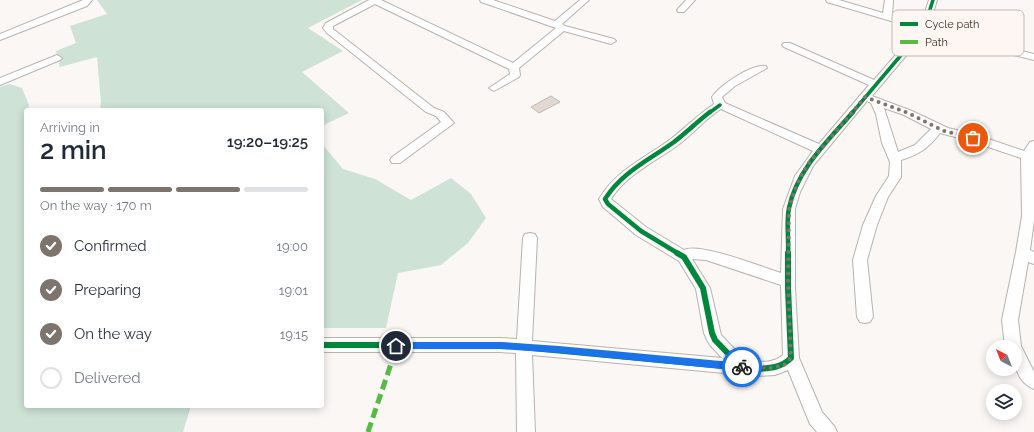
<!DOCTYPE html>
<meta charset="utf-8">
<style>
body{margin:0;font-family:Raleway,sans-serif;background:#f6f6f7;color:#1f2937;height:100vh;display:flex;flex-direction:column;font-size:15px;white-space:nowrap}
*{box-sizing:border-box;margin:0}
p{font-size:13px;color:#747a83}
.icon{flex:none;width:22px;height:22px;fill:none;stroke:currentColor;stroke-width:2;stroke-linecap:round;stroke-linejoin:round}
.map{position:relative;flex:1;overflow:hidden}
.details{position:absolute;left:24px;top:108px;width:300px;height:300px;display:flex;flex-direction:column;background:#fff;border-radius:4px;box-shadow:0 2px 10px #0003}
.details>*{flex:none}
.needle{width:26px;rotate:318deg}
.tools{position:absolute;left:986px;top:340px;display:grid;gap:8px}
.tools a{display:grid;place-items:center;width:36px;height:36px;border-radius:50%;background:#fff;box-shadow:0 2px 10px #0003;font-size:20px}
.pin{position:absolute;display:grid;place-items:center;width:34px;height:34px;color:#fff;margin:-17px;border:2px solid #fff;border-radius:50%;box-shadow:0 1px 4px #0007}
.courier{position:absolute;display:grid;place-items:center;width:40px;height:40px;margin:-20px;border:3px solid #1a73e8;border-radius:50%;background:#fff;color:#222;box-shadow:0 1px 5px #0007}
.summary em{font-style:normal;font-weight:600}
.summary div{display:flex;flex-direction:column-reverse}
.summary{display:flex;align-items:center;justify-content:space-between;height:68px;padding:0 16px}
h1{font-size:26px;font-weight:600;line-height:30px}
.bar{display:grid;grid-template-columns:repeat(4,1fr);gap:6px 4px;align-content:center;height:48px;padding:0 16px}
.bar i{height:5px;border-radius:3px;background:#e0e1e3}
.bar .selected{background:#7e746e}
.bar p{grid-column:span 4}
ol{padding:0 16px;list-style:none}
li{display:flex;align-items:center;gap:12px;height:44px}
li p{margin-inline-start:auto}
li .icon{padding:4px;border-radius:50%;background:#7e746e;color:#fff;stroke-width:4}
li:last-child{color:#747a83}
li i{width:22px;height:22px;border:2px solid #e0e1e3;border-radius:50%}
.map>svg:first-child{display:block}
</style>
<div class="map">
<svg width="1034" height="432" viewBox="0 0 1034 432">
<rect width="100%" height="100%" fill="#faf7f5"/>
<path fill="#cee2d6" d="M 97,0 L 362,0 L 308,28 L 343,51 L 302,72 L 349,113 L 322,126 L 322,110 L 100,110 L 101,102 L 97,57 L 60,67 L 56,51 L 76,43 L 70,26 L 107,14 Z
M 9,84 L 22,88 L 29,105 L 28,110 L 26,110 L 25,137 L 26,406 L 191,406 L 183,432 L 0,432 L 0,87 Z
M 322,144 L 343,169 L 375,179 L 411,200 L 451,178 L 471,194 L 486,218 L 468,243 L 441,265 L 398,273 L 386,328 L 322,328 Z"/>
<path fill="#e1d9d4" stroke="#beb7b2" d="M 551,96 L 560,102 L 539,113 L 531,107 Z"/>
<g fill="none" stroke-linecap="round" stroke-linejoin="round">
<defs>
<path id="minor" d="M 83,0 L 92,0 L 87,6 L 0,40 L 0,34 Z
M 369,0 L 381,0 L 513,63 L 556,28 L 481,2 L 480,0 L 493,0 L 555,21 L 580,0 L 589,0 L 562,24 L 565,26 L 614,39 L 616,41 L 611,44 L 564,31 L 519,68 L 520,75 L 519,77 L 494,91 L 489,88 L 510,74 L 509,69 L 375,4 L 333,26 L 333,29 L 434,108 L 444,112 L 454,123 L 400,163 L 392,163 L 390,160 L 392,157 L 441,122 L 436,116 L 426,112 L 327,33 L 323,28 L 326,23 Z
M 686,0 L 695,0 L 684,12 L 678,12 L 677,10 Z
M 826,0 L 839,0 L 883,13 L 885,0 L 893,0 L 892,16 L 921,24 L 929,0 L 937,0 L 929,27 L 963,37 L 1034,54 L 1034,60 L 957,41 L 926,32 L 872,96 L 912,111 L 948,128 L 977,135 L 1024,151 L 1030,142 L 1034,141 L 1034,220 L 1030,250 L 1034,252 L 1034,264 L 1028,262 L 1018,320 L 1021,346 L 1034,372 L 1034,389 C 1015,381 1015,365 1015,347 L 1005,347 L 1002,320 L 1016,252 L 1022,216 L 1021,158 L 970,141 L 940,133 C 929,148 918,155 901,160 L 901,177 L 888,197 L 877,225 L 867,260 L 873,317 L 870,322 L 865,323 L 860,322 L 857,317 L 853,260 L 863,225 L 876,196 L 889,176 L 890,162 L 882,143 L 876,114 L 871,103 L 867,101 L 813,166 L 800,192 L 795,209 L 795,288 L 799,358 L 822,412 L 834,426 L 837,432 L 817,432 L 810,424 L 788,370 L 775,375 L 756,376 L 532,355 L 535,432 L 517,432 L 516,353 L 500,352 L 322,352 L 322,338 L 500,338 L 517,339 L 523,238 L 525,234 L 530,233 L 535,234 L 537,238 L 532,341 L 722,358 L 710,345 L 707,340 L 704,333 L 696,289 L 679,261 L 636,235 L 603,207 L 599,199 C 616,170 645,158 671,139 C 686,127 699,114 714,104 L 712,97 C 719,86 752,63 766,66 L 767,68 L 735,86 L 722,97 L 725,103 L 819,144 L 869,85 L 784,47 L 782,45 L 784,43 L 790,43 L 874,80 L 918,29 L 827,2 ZM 884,108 L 904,115 L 931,129 L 915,145 L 898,152 ZM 721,109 L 813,151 L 795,176 L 783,209 L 781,273 C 762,267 699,242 684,250 L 646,227 L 611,199 C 627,174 655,162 678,145 C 693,134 705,119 721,109 ZM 692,259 L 706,260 L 781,285 L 783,355 C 773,364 758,362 746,361 L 721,335 L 710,288 Z
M 57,55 L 62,58 L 60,60 L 0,85 L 0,78 Z"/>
</defs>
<use href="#minor" stroke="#b9b2ad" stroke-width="2"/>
<use href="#minor" fill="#fefefe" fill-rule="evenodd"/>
<path stroke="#58b947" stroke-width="5" stroke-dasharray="10 5" stroke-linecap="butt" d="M 368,432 L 397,346"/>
<defs>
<path id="cycleway-far2" d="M 709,113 L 720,105
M 852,113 L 924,28 L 933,0"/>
<path id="cycleway-far1" d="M 679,254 L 641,231 L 608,204 L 605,199 C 622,172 649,160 674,142 C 687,132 698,121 710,112
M 788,254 C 789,239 786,222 789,208 C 797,169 828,141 853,112"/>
<path id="cycleway" d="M 677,253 L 684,257 L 703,288 L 712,333 L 715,340 L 741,367
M 322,345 L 500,345 L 756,369 C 770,368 781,368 791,358 L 788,288 L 788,253"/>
</defs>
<use href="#cycleway-far2" stroke="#fdf6f2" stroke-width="5.5"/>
<use href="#cycleway-far1" stroke="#fdf6f2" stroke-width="7"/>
<use href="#cycleway" stroke="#fdf6f2" stroke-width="8"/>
<use href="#cycleway-far2" stroke="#00873e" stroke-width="3.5"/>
<use href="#cycleway-far1" stroke="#00873e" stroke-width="4.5"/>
<use href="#cycleway" stroke="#00873e" stroke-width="6"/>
</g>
<path fill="#1a73e8" d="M 396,342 L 500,342 L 559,346 L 742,363 L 746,367 L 742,371 L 559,353 L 500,349 L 396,349 L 393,346 Z"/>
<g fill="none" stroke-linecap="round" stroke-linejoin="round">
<path stroke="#7e746e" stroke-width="4" stroke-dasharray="0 7.2" d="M 742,367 L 772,368 L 784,365 L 791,358 L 788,281 L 789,209 L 794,192 L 801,176 L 809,163 L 865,97 L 908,113 L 944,131 L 973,138"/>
</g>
<rect x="892" y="10" width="132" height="46" rx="6" fill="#fdf6f2" stroke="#c3bab5" stroke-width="1"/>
<rect x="900" y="22" width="18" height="4" fill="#00873e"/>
<rect x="900" y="40" width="18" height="4" fill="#58b947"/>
<g font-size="11" fill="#3b2e26">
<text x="925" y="28">Cycle path</text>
<text x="925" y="46">Path</text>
</g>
</svg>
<div class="tools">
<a><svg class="needle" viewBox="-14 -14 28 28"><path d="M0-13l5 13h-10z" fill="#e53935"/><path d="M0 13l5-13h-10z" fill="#747a83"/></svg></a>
<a><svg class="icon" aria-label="layers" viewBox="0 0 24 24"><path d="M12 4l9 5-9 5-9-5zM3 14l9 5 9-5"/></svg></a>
</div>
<div class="pin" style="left:973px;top:138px;background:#ea580c"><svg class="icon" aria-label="bag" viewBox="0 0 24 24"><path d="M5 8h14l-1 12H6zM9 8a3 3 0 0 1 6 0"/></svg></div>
<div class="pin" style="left:396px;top:346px;background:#1f2937"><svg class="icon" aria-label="home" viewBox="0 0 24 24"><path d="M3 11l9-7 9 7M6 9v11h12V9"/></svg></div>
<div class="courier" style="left:742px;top:367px"><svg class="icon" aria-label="bike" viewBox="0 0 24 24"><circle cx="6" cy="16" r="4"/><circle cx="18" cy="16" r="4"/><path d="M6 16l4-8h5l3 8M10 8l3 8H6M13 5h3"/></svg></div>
<section class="details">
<div class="summary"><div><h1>2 min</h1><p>Arriving in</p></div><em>19:20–19:25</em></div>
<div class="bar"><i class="selected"></i><i class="selected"></i><i class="selected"></i><i></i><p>On the way · 170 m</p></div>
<ol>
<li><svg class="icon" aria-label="check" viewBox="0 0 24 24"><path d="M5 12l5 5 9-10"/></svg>Confirmed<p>19:00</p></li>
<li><svg class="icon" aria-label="check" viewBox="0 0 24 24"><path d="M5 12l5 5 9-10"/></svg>Preparing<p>19:01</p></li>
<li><svg class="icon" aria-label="check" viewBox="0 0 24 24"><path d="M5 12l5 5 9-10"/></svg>On the way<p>19:15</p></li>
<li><i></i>Delivered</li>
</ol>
</section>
</div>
